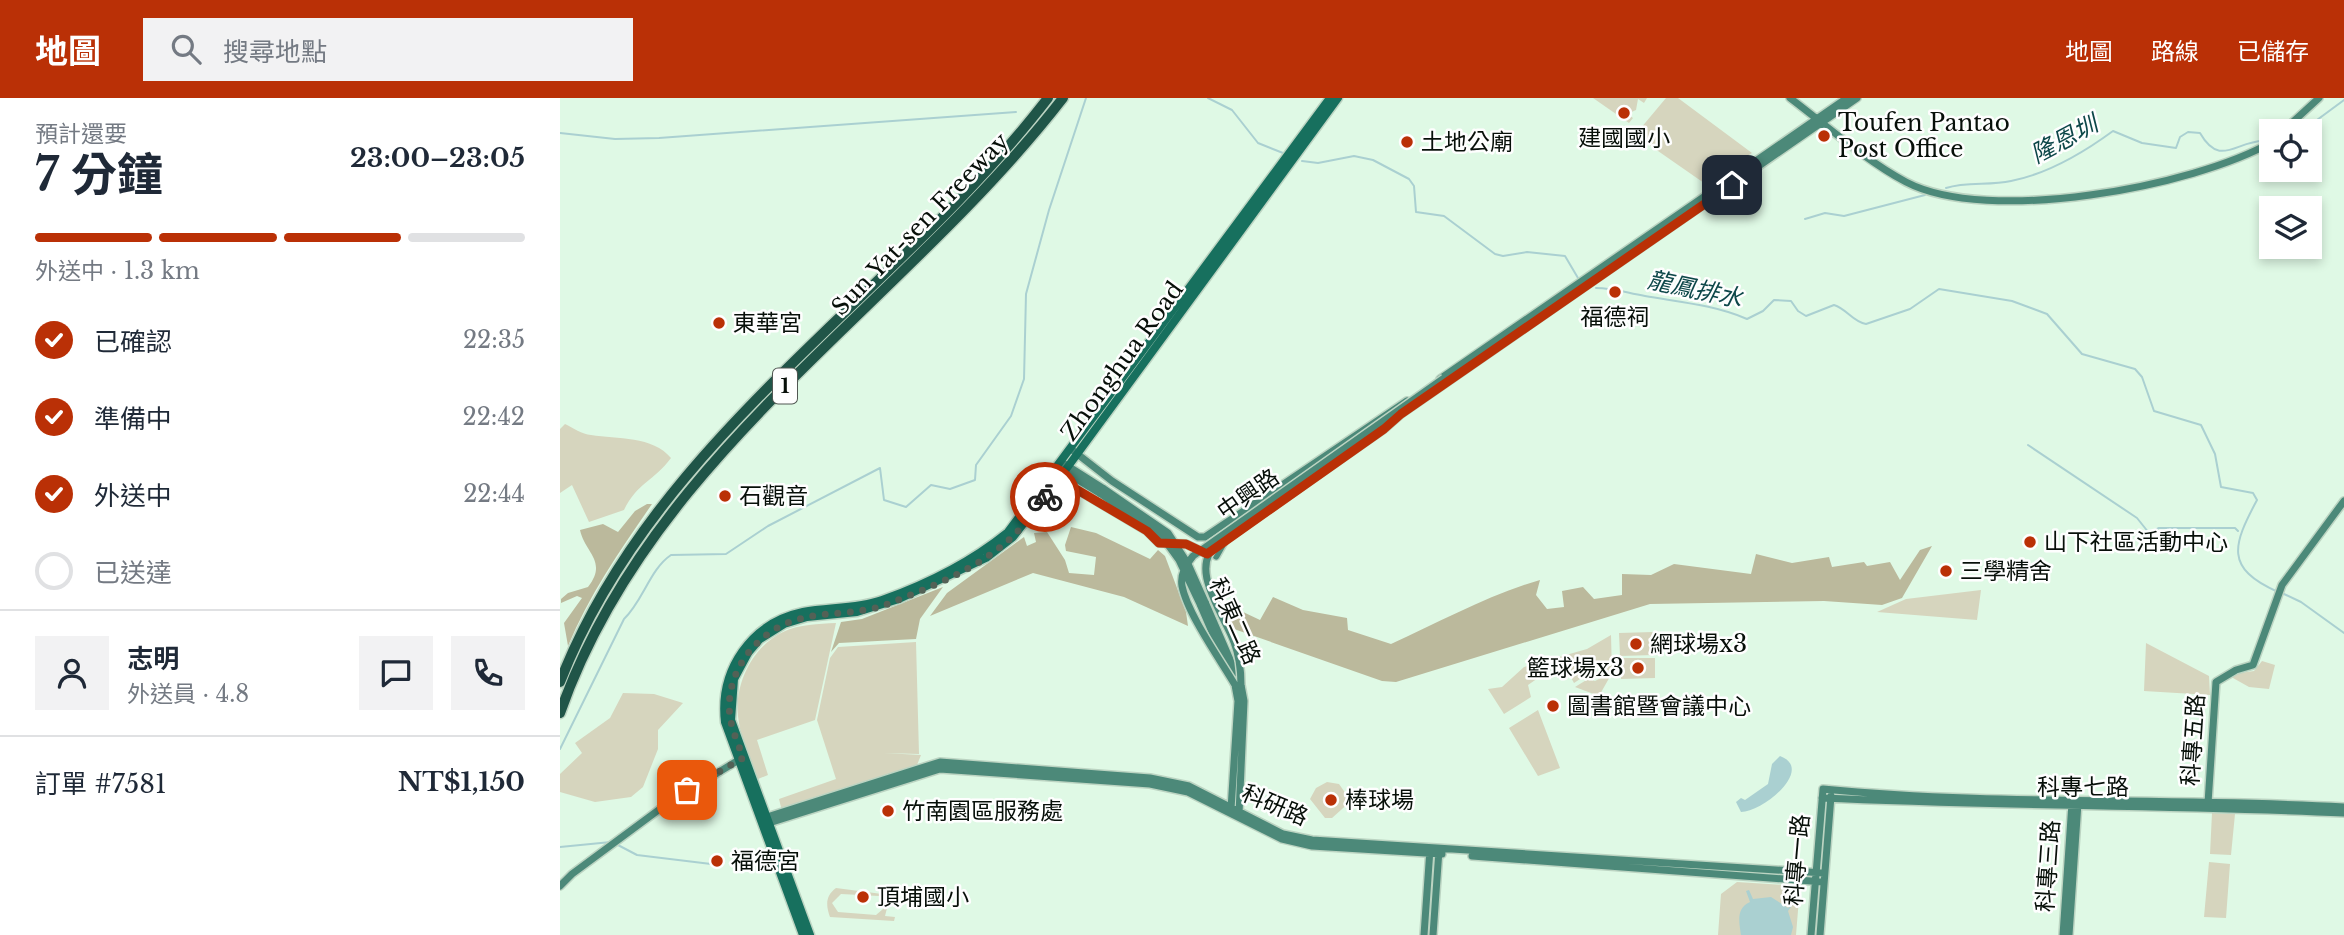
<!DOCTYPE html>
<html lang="zh-TW">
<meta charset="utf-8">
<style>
body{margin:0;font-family:"Libre Baskerville","Noto Sans TC",serif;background:#f2f2f3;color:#1f2937;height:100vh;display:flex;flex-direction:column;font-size:26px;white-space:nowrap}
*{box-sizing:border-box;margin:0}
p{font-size:23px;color:#747a83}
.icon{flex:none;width:38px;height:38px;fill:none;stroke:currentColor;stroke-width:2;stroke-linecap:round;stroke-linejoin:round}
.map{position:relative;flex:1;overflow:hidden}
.side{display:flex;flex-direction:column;background:#fff;width:560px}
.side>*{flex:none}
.controls{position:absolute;left:1699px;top:21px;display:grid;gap:14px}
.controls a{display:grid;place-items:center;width:63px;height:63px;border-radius:0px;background:#fff;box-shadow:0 4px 10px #0003;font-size:35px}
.pin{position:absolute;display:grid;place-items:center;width:60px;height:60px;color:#fff;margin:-30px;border-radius:14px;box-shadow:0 4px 10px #0006}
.courier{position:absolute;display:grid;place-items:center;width:70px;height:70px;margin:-35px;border:5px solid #ba3006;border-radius:50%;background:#fff;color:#222;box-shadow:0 2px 9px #0007}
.overview em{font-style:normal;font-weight:700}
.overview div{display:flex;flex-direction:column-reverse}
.overview{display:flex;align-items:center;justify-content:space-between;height:119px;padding:0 35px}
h1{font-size:46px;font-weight:700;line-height:52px}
.bar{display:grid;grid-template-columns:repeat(4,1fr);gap:10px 7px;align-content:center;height:84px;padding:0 35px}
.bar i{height:9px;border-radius:5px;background:#e0e1e3}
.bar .selected{background:#ba3006}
.bar p{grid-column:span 4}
.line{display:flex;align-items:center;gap:18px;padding:0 35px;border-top:2px solid #e0e1e3}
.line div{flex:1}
.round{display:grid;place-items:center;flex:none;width:74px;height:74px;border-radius:0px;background:#f2f2f3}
ol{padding:0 35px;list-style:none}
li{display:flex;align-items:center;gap:21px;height:77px}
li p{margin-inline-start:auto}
li .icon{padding:7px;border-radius:50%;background:#ba3006;color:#fff;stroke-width:4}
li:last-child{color:#747a83}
li i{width:38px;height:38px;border:4px solid #e0e1e3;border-radius:50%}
header{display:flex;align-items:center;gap:42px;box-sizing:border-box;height:98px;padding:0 35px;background:#ba3006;color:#fff}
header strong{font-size:33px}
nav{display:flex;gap:38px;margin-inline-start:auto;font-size:24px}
.search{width:490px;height:63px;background:#f2f2f3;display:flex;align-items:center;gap:18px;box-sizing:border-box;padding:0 24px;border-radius:0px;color:#747a83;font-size:26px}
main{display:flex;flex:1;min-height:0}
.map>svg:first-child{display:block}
</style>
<header>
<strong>地圖</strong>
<div class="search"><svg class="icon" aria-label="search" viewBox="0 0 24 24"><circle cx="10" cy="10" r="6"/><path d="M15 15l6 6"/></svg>搜尋地點</div>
<nav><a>地圖</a><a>路線</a><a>已儲存</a></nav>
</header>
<main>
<section class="side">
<div class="overview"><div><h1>7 分鐘</h1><p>預計還要</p></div><em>23:00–23:05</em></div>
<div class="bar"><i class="selected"></i><i class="selected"></i><i class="selected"></i><i></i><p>外送中 · 1.3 km</p></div>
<ol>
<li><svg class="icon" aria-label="check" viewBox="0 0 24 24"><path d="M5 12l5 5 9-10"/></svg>已確認<p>22:35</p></li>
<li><svg class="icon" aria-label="check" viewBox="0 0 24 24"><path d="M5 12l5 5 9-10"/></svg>準備中<p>22:42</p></li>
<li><svg class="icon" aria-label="check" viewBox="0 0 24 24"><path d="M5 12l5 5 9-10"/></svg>外送中<p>22:44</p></li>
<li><i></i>已送達</li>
</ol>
<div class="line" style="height:126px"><a class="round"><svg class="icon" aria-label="person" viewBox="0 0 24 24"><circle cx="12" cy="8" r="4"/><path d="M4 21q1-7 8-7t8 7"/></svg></a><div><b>志明</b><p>外送員 · 4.8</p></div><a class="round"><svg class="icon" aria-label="chat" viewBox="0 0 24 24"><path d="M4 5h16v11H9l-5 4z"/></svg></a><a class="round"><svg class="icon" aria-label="phone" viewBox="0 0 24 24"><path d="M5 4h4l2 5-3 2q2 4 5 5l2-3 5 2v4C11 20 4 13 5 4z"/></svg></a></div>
<div class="line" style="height:91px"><div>訂單 #7581</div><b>NT$1,150</b></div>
</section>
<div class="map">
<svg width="1784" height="837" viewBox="0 0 1784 837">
<rect width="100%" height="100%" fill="#dff9e5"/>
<path fill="#d6d5be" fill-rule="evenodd" d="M 1033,0 L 1087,0 L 1084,5 L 1078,1 L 1076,12 L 1067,16 L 1073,20 L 1069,25 Z
M 1106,0 L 1118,0 L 1192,55 L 1144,85 L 1075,37 Z
M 5,326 C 13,330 22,336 31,337 C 57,341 93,338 111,360 C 94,383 77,385 64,412 L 29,424 L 12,387 L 0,395 L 0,331 Z
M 1421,492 L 1417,522 L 1317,514 L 1346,501 Z
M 276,525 L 255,622 L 197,642 L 208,677 L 198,681 C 191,663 182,644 179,625 C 172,590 191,549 223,534 C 240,526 258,526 276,525 Z
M 1093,534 L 1094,557 L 1060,558 L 1059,535 Z
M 1051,537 L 1052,575 L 1039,598 L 1015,589 L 1028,581 L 1035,583 L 1043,579 L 1043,571 L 1038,566 L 1030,567 L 1029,575 L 1014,585 L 1004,567 L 998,566 L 968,587 L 971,599 L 944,616 L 928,591 L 942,589 L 964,569 L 1027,551 Z
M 356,544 L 359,656 L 324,655 L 361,657 L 357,667 L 222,713 L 219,701 L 276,681 L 257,622 L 270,560 L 278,549 Z
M 1586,545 L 1649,578 L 1650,597 L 1584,593 Z
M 1060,560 L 1095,560 L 1095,580 L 1061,581 Z
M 1702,563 L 1715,567 L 1709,591 L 1689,589 L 1673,580 L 1673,576 L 1694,573 Z
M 63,595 L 94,596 L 123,605 L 98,632 L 98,651 L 83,689 L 71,699 L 35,704 L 0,694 L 0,676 L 22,655 L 15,645 L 50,620 Z
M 978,612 L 1000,670 L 978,678 L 949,630 Z
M 767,684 L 779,686 L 791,703 L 772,720 L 765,720 L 750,701 L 756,690 Z
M 1652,715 L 1675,716 L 1671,757 L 1650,756 Z
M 1649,764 L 1670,766 L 1666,820 L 1644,819 Z
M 1177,784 L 1240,788 L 1236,837 L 1158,837 L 1161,796 Z
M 276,790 L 322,796 L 328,806 L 325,818 L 335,819 L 334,823 L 270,819 C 266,808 265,798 276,790 ZM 281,796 L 319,798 L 323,805 L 323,811 L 316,817 L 278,814 L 272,805 Z"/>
<path fill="#bbb99c" d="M 87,406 L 92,406 C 61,451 29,497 8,548 L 4,525 L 22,500 L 17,498 L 1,505 L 1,501 L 8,495 L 28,489 C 48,463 25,455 20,432 L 43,426 L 58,434 L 75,413 Z
M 511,429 L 536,435 L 590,461 L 598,452 L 605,458 L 626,514 L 628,528 L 564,499 L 473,475 L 370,518 L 387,495 L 464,439 L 467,448 L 476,444 L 474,435 L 487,434 L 505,462 L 509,475 L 534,477 L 536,459 L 506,453 L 505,447 Z
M 1372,448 L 1342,500 L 1322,507 L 1264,503 L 1090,506 L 836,584 L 822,583 L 674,531 L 664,505 L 700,522 L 713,499 L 743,512 L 787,520 L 788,532 L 831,546 C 880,524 928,497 980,482 L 976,497 L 987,511 L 1004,509 L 1002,493 L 1023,489 L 1034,501 L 1062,497 L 1062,476 L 1091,477 L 1114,466 L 1191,476 L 1196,456 L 1232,465 L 1269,459 L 1272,469 L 1304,464 L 1307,468 L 1330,464 L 1340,482 L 1360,452 Z
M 383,489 L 360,521 L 356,541 L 279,545 L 271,554 L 281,524 L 302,521 Z"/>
<path fill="#aad0d1" d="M 1220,658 C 1255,671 1203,714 1181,714 L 1176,704 L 1181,700 L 1185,702 L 1208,686 L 1212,666 Z
M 1189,792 L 1193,801 L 1211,799 L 1228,810 L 1234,805 L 1228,813 L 1233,829 L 1231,837 L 1181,837 C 1179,824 1176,810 1190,804 L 1186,793 Z"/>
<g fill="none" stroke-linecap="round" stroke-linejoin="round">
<path stroke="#aad0d1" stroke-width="2" d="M 648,0 L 672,12 L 698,45 L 723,55
M 1742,33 L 1784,2
M 0,35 L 55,41 L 99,40 L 456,14
M 742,63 L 758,65 L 794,58 L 813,62 L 849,81 L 854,88 L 856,114 L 884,118 L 935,156 L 943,158 L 967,154 L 1005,158 L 1018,180
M 1386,90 C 1407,83 1429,88 1451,83 C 1487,76 1523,55 1553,33 L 1582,45 L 1616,50 L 1620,39 L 1628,34 L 1640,35 C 1660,70 1676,43 1703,43
M 1245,121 L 1265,115 L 1284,118 L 1365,97
M 1036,190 C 1054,190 1067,195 1085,198 C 1119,204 1155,207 1187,221 L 1203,213 L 1214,202 L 1231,203 L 1238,213 L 1246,218 L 1274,207 C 1287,211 1293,224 1306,226 L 1350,211 L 1379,191 L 1452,203 L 1487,216 L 1522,256 L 1575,271 L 1582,279 L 1594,313 L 1641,327 L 1655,356 L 1661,389 L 1693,395 L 1697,402 C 1673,447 1664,470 1718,494
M 1468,347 L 1577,420 L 1589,435 L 1599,430 L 1675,430 L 1678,433
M 1724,496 L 1741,504 L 1784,535
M 0,651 L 64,521 C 83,503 90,471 111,457 L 166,456 L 208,428 L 320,370 L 324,402 L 346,409 L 371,387 L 390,391 L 415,382 L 416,367 L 451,318 L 464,281 L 466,196 L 489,112 L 526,0
M 56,746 L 77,757 L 151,766
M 0,749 L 51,744"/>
<defs>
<path id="secondary" d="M 1230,0 C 1267,28 1305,62 1346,84 C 1428,127 1633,89 1712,44
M 1723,33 L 1759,0
M 880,281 L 1287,0
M 511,351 L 552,383 L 638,439 L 645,439 L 847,303
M 503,365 L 544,391
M 497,369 L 541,396
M 496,379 L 587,433 L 599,445 L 626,446 L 647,456 L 654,451
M 656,458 L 665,442 L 824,331 L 841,316 L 1297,0
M 645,504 L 681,587 L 684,603 L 679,716
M 640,506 L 675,587 L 678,603 L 671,711
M 1262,700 C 1436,708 1610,707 1784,715
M 1648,705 L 1656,584 L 1676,572 L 1693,567 L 1722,487 L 1784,403
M 207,719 L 380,664 L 590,680 L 629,688 L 723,736 L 752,742 L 1264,775
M 209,725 L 380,671 L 590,686 L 628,694 L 722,741 L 752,748 L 882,756
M 912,758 L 1264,784
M 0,788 L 12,776 L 108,705 L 182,660
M 864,837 L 870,751
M 873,837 L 879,752
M 1251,837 L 1263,691 C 1436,708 1611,699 1784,709
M 1260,837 L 1271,698
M 1503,837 L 1512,705
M 1509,837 L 1518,705"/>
<path id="primary" d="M 243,837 L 165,624 C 159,572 191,525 243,514 C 269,509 296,511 322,502 C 367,486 411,464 448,434 L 770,0
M 250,837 L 171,622 L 174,581 L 188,555 L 200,541 L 224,526 L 247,519 L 297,514 L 339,501 L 426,460 L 453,439 L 504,374 L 778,0"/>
<path id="highway" d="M 0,584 C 94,341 334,200 488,0
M 0,615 C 91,355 340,210 503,0"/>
</defs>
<use href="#secondary" stroke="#bcd4c2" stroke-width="10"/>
<use href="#primary" stroke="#bcd4c2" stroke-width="11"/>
<use href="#highway" stroke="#bcd4c2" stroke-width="13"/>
<use href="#secondary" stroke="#4c8979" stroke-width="7"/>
<use href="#primary" stroke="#17705e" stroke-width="8"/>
<use href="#highway" stroke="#205548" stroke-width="10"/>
<defs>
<path id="secondary-bridge" d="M 544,391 L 608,435 L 628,466 L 645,504
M 541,396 L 603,440 L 619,462 L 640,506
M 659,445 C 626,468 664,516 674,544 C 679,557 681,572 681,587
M 675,587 C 661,563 627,515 622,488 C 620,476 626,467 633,458 L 884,280"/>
</defs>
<use href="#secondary-bridge" stroke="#bcd4c2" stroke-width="10" stroke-linecap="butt"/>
<use href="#secondary-bridge" stroke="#4c8979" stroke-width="7"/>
</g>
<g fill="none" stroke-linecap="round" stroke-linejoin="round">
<path stroke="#536156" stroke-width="7" stroke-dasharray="0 12.6" d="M 127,692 L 183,660 C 179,647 172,633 170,619 C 164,576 195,534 236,522 C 265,513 296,517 325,507 C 367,491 418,471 451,440 C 464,428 474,413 485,399"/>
<path stroke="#ba3006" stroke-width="9" d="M 485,399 L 499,381 L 587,433 L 599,445 L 626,446 L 647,456 L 824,331 L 841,316 L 1172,87"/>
</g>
<g fill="#ba3006" stroke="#fefefe" stroke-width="2.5">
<circle cx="1064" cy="15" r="7"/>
<circle cx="1264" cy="38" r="7"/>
<circle cx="847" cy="44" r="7"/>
<circle cx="1055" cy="194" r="7"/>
<circle cx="159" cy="225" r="7"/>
<circle cx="165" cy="398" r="7"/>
<circle cx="1470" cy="444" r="7"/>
<circle cx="1386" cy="473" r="7"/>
<circle cx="1076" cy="546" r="7"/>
<circle cx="1078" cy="570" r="7"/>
<circle cx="993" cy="608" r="7"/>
<circle cx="771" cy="702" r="7"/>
<circle cx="328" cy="713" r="7"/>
<circle cx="157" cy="763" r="7"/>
<circle cx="303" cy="799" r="7"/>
</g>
<g text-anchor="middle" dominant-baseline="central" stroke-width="5" stroke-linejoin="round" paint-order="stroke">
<rect fill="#fefefe" stroke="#515752" stroke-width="2" x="213" y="270.5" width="24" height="35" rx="5"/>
<g font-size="21" font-weight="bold" fill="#070f09">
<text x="225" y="288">1</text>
</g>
<g font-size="23" fill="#070f09" stroke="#fefefe" text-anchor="start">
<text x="1278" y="25">Toufen Pantao<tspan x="1278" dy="26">Post Office</tspan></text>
<text x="1064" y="40" text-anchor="middle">建國國小</text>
<text x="861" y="44">土地公廟</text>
<text x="1055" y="219" text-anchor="middle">福德祠</text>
<text x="173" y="225">東華宮</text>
<text x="179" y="398">石觀音</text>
<text x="1484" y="444">山下社區活動中心</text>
<text x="1400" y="473">三學精舍</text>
<text x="1090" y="546">網球場x3</text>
<text x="1064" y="570" text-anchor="end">籃球場x3</text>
<text x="1007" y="608">圖書館暨會議中心</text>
<text x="785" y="702">棒球場</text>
<text x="342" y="713">竹南園區服務處</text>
<text x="171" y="763">福德宮</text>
<text x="317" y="799">頂埔國小</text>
</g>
<g font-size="23" fill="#070f09" stroke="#fefefe">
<text transform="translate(360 126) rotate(-46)">Sun Yat-sen Freeway</text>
<text transform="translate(562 263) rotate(-54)">Zhonghua Road</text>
<text transform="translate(688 396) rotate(-35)">中興路</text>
<text transform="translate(675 523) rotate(66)">科東二路</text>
<text transform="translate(1633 642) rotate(-86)">科專五路</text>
<text x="1523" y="689">科專七路</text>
<text transform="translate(715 707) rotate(23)">科研路</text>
<text transform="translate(1237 762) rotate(-85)">科專一路</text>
<text transform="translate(1488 768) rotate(-86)">科專三路</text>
</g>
<g font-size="24" font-style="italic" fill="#0d4749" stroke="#fefefe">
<text transform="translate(1504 41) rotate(-28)">隆恩圳</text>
<text transform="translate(1135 191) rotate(12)">龍鳳排水</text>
</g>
</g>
</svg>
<div class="controls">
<a><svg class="icon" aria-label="locate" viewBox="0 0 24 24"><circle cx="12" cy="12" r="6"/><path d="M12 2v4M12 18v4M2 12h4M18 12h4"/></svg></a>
<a><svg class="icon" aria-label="layers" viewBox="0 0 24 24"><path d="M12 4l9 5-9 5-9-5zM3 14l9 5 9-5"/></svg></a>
</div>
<div class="pin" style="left:127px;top:692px;background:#ea580c"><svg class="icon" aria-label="bag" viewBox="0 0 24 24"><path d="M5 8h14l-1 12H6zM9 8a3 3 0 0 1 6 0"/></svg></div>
<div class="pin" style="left:1172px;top:87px;background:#1f2937"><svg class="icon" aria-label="home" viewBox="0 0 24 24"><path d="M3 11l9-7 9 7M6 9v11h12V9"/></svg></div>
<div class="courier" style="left:485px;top:399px"><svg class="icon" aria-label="bike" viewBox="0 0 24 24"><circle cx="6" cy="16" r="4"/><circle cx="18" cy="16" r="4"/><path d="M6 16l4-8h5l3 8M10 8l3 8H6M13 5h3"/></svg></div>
</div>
</main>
